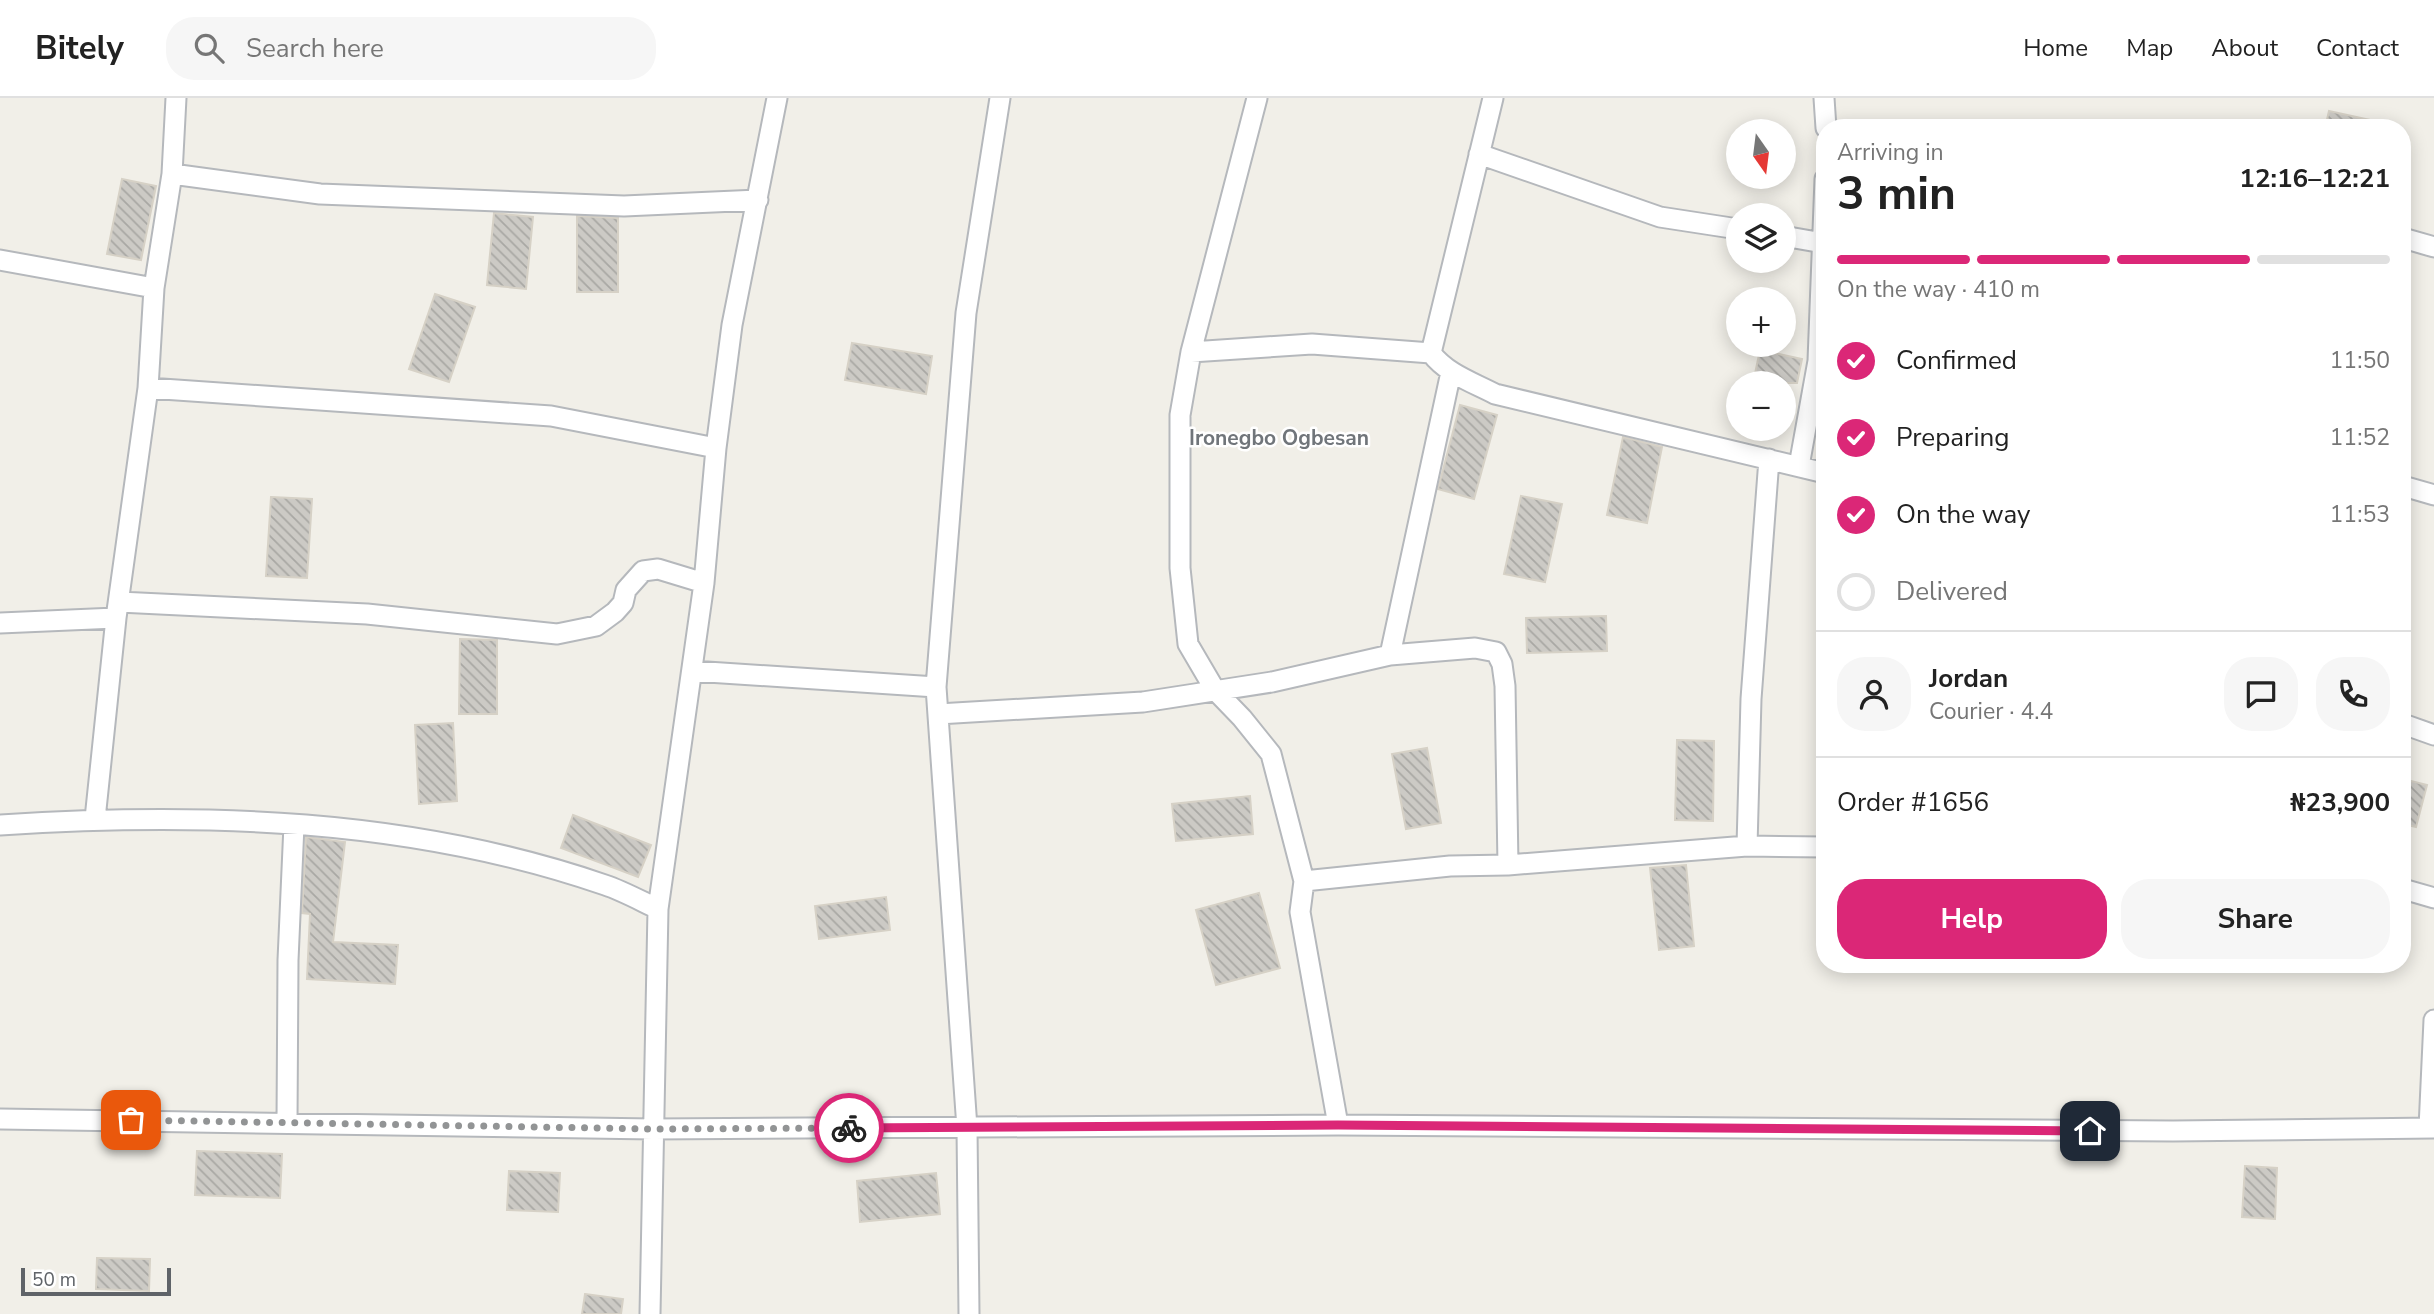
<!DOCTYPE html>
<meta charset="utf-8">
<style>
body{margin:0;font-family:"Nunito Sans",sans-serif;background:#f6f6f6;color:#222;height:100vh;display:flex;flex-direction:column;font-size:26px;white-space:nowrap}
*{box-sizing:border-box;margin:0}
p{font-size:23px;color:#767676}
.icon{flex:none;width:38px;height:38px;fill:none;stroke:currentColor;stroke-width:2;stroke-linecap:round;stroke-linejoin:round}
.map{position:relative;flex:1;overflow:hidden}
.drawer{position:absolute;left:1816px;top:21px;width:595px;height:854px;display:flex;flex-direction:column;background:#fff;border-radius:28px;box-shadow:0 4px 18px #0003}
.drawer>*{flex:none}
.needle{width:46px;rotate:166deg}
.buttons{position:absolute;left:1726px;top:21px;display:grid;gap:14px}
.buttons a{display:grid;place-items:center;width:70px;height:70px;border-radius:50%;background:#fff;box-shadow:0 4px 18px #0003;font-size:35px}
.scale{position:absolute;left:21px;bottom:18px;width:150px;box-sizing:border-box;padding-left:7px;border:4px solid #5f6368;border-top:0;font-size:19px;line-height:24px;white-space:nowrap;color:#5f6368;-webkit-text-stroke:5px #fff;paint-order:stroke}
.pin{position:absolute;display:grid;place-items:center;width:60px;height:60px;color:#fff;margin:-30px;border-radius:14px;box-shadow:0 4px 10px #0006}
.courier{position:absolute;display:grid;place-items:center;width:70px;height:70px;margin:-35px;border:5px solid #db2777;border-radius:50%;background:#fff;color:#222;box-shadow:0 2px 9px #0007}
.head em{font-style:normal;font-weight:700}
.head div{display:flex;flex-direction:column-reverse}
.head{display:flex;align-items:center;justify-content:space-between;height:119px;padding:0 21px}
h1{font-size:46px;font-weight:700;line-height:52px}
.bar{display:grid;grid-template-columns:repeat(4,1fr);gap:10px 7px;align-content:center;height:84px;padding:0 21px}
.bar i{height:9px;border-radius:5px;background:#e0e0e0}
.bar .current{background:#db2777}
.bar p{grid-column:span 4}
.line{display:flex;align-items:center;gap:18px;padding:0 21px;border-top:2px solid #e0e0e0}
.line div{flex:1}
.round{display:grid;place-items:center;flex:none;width:74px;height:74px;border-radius:28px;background:#f6f6f6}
ol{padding:0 21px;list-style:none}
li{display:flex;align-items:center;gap:21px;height:77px}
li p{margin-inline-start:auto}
li .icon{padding:7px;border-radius:50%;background:#db2777;color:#fff;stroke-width:4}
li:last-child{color:#767676}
li i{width:38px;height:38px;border:4px solid #e0e0e0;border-radius:50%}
.action{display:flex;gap:14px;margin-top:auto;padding:14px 21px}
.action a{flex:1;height:80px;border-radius:28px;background:#db2777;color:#fff;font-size:28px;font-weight:700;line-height:80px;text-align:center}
.action a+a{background:#f6f6f6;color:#222}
header{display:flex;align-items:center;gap:42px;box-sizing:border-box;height:98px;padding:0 35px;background:#fff;border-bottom:2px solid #e0e0e0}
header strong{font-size:33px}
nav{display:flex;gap:38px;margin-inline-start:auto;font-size:24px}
.search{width:490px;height:63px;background:#f6f6f6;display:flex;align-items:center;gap:18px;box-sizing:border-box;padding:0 24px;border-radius:28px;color:#767676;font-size:26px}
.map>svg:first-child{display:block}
</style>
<header>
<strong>Bitely</strong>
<div class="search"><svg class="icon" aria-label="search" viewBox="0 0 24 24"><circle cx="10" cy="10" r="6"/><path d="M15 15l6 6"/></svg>Search here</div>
<nav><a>Home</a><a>Map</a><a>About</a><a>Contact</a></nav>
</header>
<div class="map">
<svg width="2434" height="1216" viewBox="0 0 2434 1216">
<defs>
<pattern id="building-back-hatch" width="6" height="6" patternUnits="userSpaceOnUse" patternTransform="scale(1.75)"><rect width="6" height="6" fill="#cccac5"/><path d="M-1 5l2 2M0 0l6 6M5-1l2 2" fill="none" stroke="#a9a8a4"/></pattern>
</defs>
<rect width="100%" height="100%" fill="#f1efe8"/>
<path fill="url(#building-back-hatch)" stroke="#d6d1c6" stroke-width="2" d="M 2329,13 L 2375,23 L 2374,30 L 2325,30 Z
M 122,81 L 156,88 L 141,162 L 107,156 Z
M 494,115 L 533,119 L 526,191 L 487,187 Z
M 577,118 L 618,120 L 618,194 L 577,194 Z
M 435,196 L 475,209 L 449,284 L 409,271 Z
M 852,245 L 932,258 L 926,296 L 845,282 Z
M 1760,252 L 1802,261 L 1797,285 L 1753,285 Z
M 1460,307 L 1497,317 L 1474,401 L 1438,391 Z
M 1623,339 L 1662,349 L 1647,425 L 1607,417 Z
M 1521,398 L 1562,406 L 1545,484 L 1504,476 Z
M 271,399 L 312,401 L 307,480 L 266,478 Z
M 1606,518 L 1607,553 L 1527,555 L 1526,520 Z
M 460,541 L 497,542 L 497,616 L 459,616 Z
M 453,625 L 457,703 L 419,706 L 415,627 Z
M 1677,642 L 1714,643 L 1713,723 L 1675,722 Z
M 1427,650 L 1441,725 L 1406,731 L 1392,656 Z
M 2403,681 L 2427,687 L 2416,729 L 2403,726 Z
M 1250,698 L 1253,736 L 1176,743 L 1172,706 Z
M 573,717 L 651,747 L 638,779 L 561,750 Z
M 306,739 L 345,744 L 333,844 L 398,847 L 395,886 L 307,881 L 310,816 L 302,815 Z
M 1686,767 L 1694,848 L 1659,852 L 1650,770 Z
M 1259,795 L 1280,870 L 1216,887 L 1196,812 Z
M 886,799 L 890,832 L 819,841 L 815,808 Z
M 197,1053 L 282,1056 L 280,1100 L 195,1097 Z
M 2245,1068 L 2277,1070 L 2275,1121 L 2242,1119 Z
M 509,1073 L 560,1075 L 558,1114 L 507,1112 Z
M 936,1075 L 940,1116 L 860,1124 L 857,1083 Z
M 97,1160 L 150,1161 L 149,1193 L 96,1191 Z
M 585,1196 L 623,1201 L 621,1216 L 582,1216 Z"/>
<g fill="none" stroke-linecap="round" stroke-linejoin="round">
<defs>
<path id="street" d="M 1257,0 L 1191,254 L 1180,317 L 1180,470 L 1188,546 L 1215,592 L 1242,620 L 1271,656 L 1304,783 L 1300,814 L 1338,1027
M 1824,0 L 1826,30
M 1479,56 L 1660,119 L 1738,131
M 172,76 L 320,96 L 624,108 L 758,102
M 1783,138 L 1823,145
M 2403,140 L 2434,149
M 0,162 L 154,190
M 1191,254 L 1312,246 L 1431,255 C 1447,276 1472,284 1495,296 L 1825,375
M 1431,255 L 1493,0
M 148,290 L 551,318 L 716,350
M 1799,368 L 1818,263 L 1825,81
M 2403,388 L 2434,397
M 119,504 L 367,516 L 557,536 L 596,528 L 615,514 L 623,505 L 626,492 L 643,473 L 658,471 L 704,485
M 0,525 L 116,520
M 1390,557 L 1451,274
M 692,573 L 936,589
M 938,616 L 1143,604 L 1272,584 L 1390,557 L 1475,550 L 1496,554 L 1502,566 L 1505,588 L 1508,767
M 2403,626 L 2434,637
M 95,721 L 116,520 L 148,290 L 154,190 L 172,76 L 176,0
M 0,727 C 203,714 411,720 605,787 C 623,793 641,803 658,811
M 1747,748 L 1751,601 L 1769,361
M 1304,783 L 1450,768 L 1508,767 L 1747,748 L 1825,749
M 2403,791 L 2434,800
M 0,1021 L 653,1031 L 1338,1027 L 2173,1033 L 2434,1030
M 287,1024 L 288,862 L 294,727
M 2429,1030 L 2434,922
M 650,1216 L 658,811 L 704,485 L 716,350 L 732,227 L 777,0
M 969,1216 L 967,1030 L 936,589 L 966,215 L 1000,0"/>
</defs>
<use href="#street" stroke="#b5b8bc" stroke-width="23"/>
<use href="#street" stroke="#fff" stroke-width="19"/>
</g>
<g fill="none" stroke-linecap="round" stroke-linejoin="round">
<path stroke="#929495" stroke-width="7" stroke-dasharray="0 12.6" d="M 131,1022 L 653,1031 L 849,1030"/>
<path stroke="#db2777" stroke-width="9" d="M 849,1030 L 1338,1027 L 2090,1033"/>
</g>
<g text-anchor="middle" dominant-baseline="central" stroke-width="5" stroke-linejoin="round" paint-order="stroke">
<g font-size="21" font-weight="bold" fill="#70757a" stroke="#fff">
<text x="1279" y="340">Ironegbo Ogbesan</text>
</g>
</g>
</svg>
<div class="buttons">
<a><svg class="needle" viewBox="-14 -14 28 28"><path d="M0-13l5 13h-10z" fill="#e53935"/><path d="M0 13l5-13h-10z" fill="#767676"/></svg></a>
<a><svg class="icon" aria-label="layers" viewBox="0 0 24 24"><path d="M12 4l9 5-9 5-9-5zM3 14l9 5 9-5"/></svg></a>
<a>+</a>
<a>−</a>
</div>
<div class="scale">50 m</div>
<div class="pin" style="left:131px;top:1022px;background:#ea580c"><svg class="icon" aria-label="bag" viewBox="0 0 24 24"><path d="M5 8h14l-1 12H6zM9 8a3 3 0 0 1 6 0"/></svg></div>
<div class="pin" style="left:2090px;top:1033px;background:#1f2937"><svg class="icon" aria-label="home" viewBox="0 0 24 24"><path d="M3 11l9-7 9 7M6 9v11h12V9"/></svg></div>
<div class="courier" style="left:849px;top:1030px"><svg class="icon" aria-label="bike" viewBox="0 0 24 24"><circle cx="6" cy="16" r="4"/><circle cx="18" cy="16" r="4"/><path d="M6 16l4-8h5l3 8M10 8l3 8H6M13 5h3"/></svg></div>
<section class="drawer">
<div class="head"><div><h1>3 min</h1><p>Arriving in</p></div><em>12:16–12:21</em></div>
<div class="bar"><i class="current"></i><i class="current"></i><i class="current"></i><i></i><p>On the way · 410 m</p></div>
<ol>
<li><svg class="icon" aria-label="check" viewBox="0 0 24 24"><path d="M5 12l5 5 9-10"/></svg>Confirmed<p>11:50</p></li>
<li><svg class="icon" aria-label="check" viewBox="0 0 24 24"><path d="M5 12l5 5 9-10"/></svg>Preparing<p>11:52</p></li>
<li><svg class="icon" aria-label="check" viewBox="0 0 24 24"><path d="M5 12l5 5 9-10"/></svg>On the way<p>11:53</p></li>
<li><i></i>Delivered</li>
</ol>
<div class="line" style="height:126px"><a class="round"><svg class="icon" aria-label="person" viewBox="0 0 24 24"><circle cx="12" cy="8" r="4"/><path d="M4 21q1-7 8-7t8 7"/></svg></a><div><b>Jordan</b><p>Courier · 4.4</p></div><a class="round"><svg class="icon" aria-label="chat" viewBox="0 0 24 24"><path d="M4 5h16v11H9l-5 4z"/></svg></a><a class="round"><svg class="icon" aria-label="phone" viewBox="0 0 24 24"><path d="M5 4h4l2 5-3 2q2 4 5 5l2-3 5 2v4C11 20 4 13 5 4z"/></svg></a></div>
<div class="line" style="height:91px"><div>Order #1656</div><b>₦23,900</b></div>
<div class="action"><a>Help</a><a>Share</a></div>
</section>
</div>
